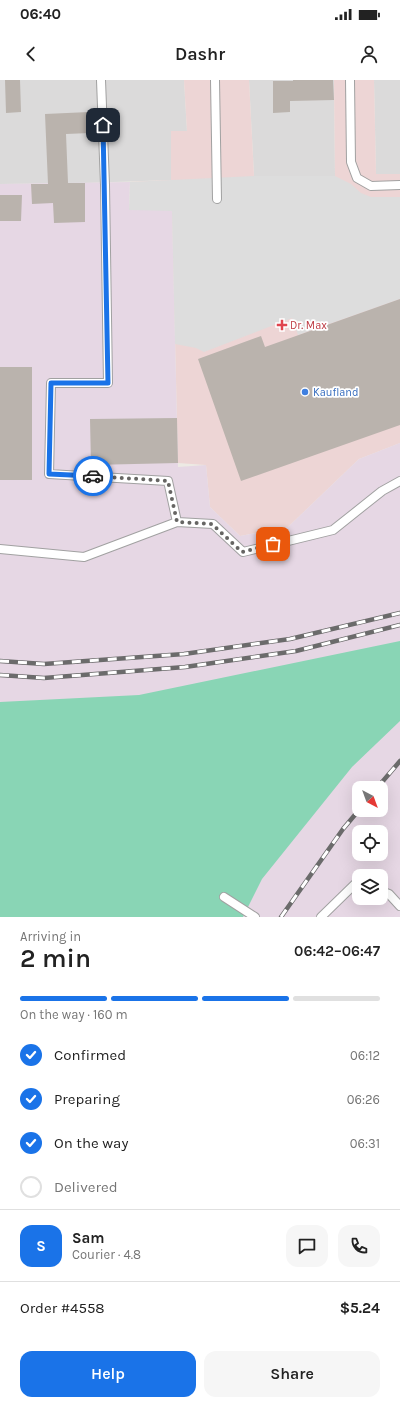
<!DOCTYPE html>
<meta charset="utf-8">
<style>
body{margin:0;font-family:Karla,sans-serif;background:#f6f6f6;color:#222;height:100vh;display:flex;flex-direction:column;font-size:15px;white-space:nowrap}
*{box-sizing:border-box;margin:0}
p{font-size:13px;color:#767676}
.icon{flex:none;width:22px;height:22px;fill:none;stroke:currentColor;stroke-width:2;stroke-linecap:round;stroke-linejoin:round}
.map{position:relative;height:837px;overflow:hidden}
.details{display:flex;flex-direction:column;background:#fff;flex:1}
.details>*{flex:none}
.needle{width:26px;rotate:139deg}
.fabs{position:absolute;left:352px;top:701px;display:grid;gap:8px}
.fabs a{display:grid;place-items:center;width:36px;height:36px;border-radius:8px;background:#fff;box-shadow:0 4px 16px #0002;font-size:20px}
.pin{position:absolute;display:grid;place-items:center;width:34px;height:34px;color:#fff;margin:-17px;border-radius:8px;box-shadow:0 2px 6px #0006}
.courier{position:absolute;display:grid;place-items:center;width:40px;height:40px;margin:-20px;border:3px solid #1a73e8;border-radius:50%;background:#fff;color:#222;box-shadow:0 1px 5px #0007}
.overview em{font-style:normal;font-weight:600}
.overview div{display:flex;flex-direction:column-reverse}
.overview{display:flex;align-items:center;justify-content:space-between;height:68px;padding:0 20px}
h1{font-size:26px;font-weight:600;line-height:30px}
.bar{display:grid;grid-template-columns:repeat(4,1fr);gap:6px 4px;align-content:center;height:48px;padding:0 20px}
.bar i{height:5px;border-radius:3px;background:#e0e0e0}
.bar .current{background:#1a73e8}
.bar p{grid-column:span 4}
.line{display:flex;align-items:center;gap:10px;padding:0 20px;border-top:1px solid #e0e0e0}
.line div{flex:1}
.round{display:grid;place-items:center;flex:none;width:42px;height:42px;border-radius:12px;background:#f6f6f6}
ol{padding:0 20px;list-style:none}
li{display:flex;align-items:center;gap:12px;height:44px}
li p{margin-inline-start:auto}
li .icon{padding:4px;border-radius:50%;background:#1a73e8;color:#fff;stroke-width:4}
li:last-child{color:#767676}
li i{width:22px;height:22px;border:2px solid #e0e0e0;border-radius:50%}
.primary-button{display:flex;gap:8px;margin-top:auto;padding:8px 20px}
.primary-button a{flex:1;height:46px;border-radius:12px;background:#1a73e8;color:#fff;font-size:16px;font-weight:600;line-height:46px;text-align:center}
.primary-button a+a{background:#f6f6f6;color:#222}
.status{display:flex;justify-content:space-between;align-items:center;height:28px;padding:0 20px;background:#fff;direction:ltr}
.status svg{height:11px;fill:currentColor}
header{display:flex;justify-content:space-between;align-items:center;height:52px;padding:0 20px;background:#fff;font-size:18px;font-weight:600}
.map>svg:first-child{display:block}
</style>
<div class="status"><b>06:40</b><svg viewBox="0 0 49 12"><path d="M0 12V9h3v3zM5 12V6h3v6zM10 12V3h3v9zM15 12V0h3v12zM26 1h20v11H26zM47 4h2v5h-2z"/></svg></div>
<header><svg class="icon" aria-label="back" viewBox="0 0 24 24"><path d="M15 5l-7 7 7 7"/></svg>Dashr<svg class="icon" aria-label="person" viewBox="0 0 24 24"><circle cx="12" cy="8" r="4"/><path d="M4 21q1-7 8-7t8 7"/></svg></header>
<div class="map">
<svg width="400" height="837" viewBox="0 0 400 837">
<rect width="100%" height="100%" fill="#edeae4"/>
<path fill="#dbdada" d="M 0,0 L 184,0 L 187,51 L 171,51 L 171,100 L 85,103 L 0,104 Z
M 249,0 L 334,0 L 335,96 L 254,96 Z
M 374,0 L 400,0 L 400,94 L 376,94 Z"/>
<path fill="#edd5d5" d="M 184,0 L 249,0 L 254,96 L 335,96 L 334,0 L 374,0 L 376,94 L 400,94 L 400,363 L 359,379 L 288,447 L 240,456 L 210,427 L 206,385 L 178,383 L 172,131 L 130,102 L 171,100 L 171,51 L 187,51 Z"/>
<path fill="#e6d7e4" fill-rule="evenodd" d="M 130,102 L 129,130 L 172,130 L 178,387 L 206,385 L 210,427 L 240,456 L 288,447 L 359,379 L 400,363 L 400,837 L 0,837 L 0,104 ZM 359,708 L 381,708 L 381,730 L 359,730 ZM 359,752 L 381,752 L 381,774 L 359,774 ZM 359,796 L 381,796 L 381,818 L 359,818 Z"/>
<path fill="#89d5b5" d="M 400,561 L 400,641 L 352,687 L 262,799 L 243,837 L 0,837 L 0,622 L 139,615 Z"/>
<path fill="#ddd" d="M 254,96 L 335,96 L 351,104 L 361,113 L 371,117 L 400,117 L 400,219 L 298,255 L 292,238 L 204,272 L 196,268 L 175,264 L 172,131 L 129,130 L 130,102 Z"/>
<path fill="#bab3ad" d="M 5,0 L 20,0 L 21,32 L 6,33 Z
M 293,0 L 333,0 L 334,20 L 290,21 L 290,32 L 273,33 L 273,1 L 293,1 Z
M 89,32 L 90,53 L 66,54 L 68,103 L 85,103 L 85,142 L 54,143 L 53,123 L 32,124 L 31,104 L 48,104 L 45,34 Z
M 0,115 L 22,115 L 21,141 L 0,141 Z
M 400,219 L 400,345 L 241,401 L 198,279 L 261,256 L 265,267 Z
M 0,287 L 32,287 L 32,400 L 0,400 Z
M 177,338 L 178,383 L 91,385 L 90,339 Z"/>
<g fill="none" stroke-linecap="round" stroke-linejoin="round">
<defs>
<path id="lane" d="M 101,0 L 105,105 L 108,303 L 51,303 L 49,394 L 168,401 L 177,442 L 213,444 L 243,472 L 333,450 L 382,411 L 400,401
M 215,0 L 217,119
M 350,0 L 351,82 L 357,98 L 371,106 L 400,105
M 0,469 L 84,477 L 177,442
M 381,811 L 389,814 L 400,826
M 224,817 L 255,837
M 321,837 L 357,802 L 359,802"/>
</defs>
<use href="#lane" stroke="#a1a1a1" stroke-width="10"/>
<use href="#lane" stroke="#fff" stroke-width="8"/>
<defs>
<path id="rail" d="M 0,581 L 44,584 L 184,574 L 290,559 L 400,533
M 0,595 L 44,598 L 185,587 L 296,571 L 400,545
M 377,708 L 400,681
M 281,837 L 343,749 L 359,730"/>
</defs>
<use href="#rail" stroke="#6b6b6b" stroke-width="4.5"/>
<use href="#rail" stroke="#fff" stroke-width="3" stroke-dasharray="9" stroke-linecap="butt"/>
</g>
<g fill="none" stroke-linecap="round" stroke-linejoin="round">
<path stroke="#666563" stroke-width="4" stroke-dasharray="0 7.2" d="M 93,396 L 168,401 L 177,442 L 212,444 L 242,472 L 273,464"/>
<path stroke="#1a73e8" stroke-width="5" d="M 93,396 L 49,394 L 51,303 L 108,303 L 103,45"/>
</g>
<path fill="#e0444e" stroke="#fff" stroke-width="1.5" d="M280 239h4v4h4v4h-4v4h-4v-4h-4v-4h4z"/>
<circle fill="#3f7fe0" stroke="#fff" stroke-width="1.5" cx="305" cy="312" r="4"/>
<g text-anchor="middle" dominant-baseline="central" stroke-width="3.5" stroke-linejoin="round" paint-order="stroke">
<g font-size="11" fill="#be3a42" stroke="#fff" text-anchor="start">
<text x="290" y="245">Dr. Max</text>
</g>
<g font-size="11" fill="#366cbe" stroke="#fff" text-anchor="start">
<text x="313" y="312">Kaufland</text>
</g>
</g>
</svg>
<div class="fabs">
<a><svg class="needle" viewBox="-14 -14 28 28"><path d="M0-13l5 13h-10z" fill="#e53935"/><path d="M0 13l5-13h-10z" fill="#767676"/></svg></a>
<a><svg class="icon" aria-label="locate" viewBox="0 0 24 24"><circle cx="12" cy="12" r="6"/><path d="M12 2v4M12 18v4M2 12h4M18 12h4"/></svg></a>
<a><svg class="icon" aria-label="layers" viewBox="0 0 24 24"><path d="M12 4l9 5-9 5-9-5zM3 14l9 5 9-5"/></svg></a>
</div>
<div class="pin" style="left:273px;top:464px;background:#ea580c"><svg class="icon" aria-label="bag" viewBox="0 0 24 24"><path d="M5 8h14l-1 12H6zM9 8a3 3 0 0 1 6 0"/></svg></div>
<div class="pin" style="left:103px;top:45px;background:#1f2937"><svg class="icon" aria-label="home" viewBox="0 0 24 24"><path d="M3 11l9-7 9 7M6 9v11h12V9"/></svg></div>
<div class="courier" style="left:93px;top:396px"><svg class="icon" aria-label="car" viewBox="0 0 24 24"><path d="M5 17H2v-5l4-1 3-4h7l3 4 3 1v5h-3M9 17h6M6 11h13"/><circle cx="7" cy="17" r="2"/><circle cx="17" cy="17" r="2"/></svg></div>
</div>
<section class="details">
<div class="overview"><div><h1>2 min</h1><p>Arriving in</p></div><em>06:42–06:47</em></div>
<div class="bar"><i class="current"></i><i class="current"></i><i class="current"></i><i></i><p>On the way · 160 m</p></div>
<ol>
<li><svg class="icon" aria-label="check" viewBox="0 0 24 24"><path d="M5 12l5 5 9-10"/></svg>Confirmed<p>06:12</p></li>
<li><svg class="icon" aria-label="check" viewBox="0 0 24 24"><path d="M5 12l5 5 9-10"/></svg>Preparing<p>06:26</p></li>
<li><svg class="icon" aria-label="check" viewBox="0 0 24 24"><path d="M5 12l5 5 9-10"/></svg>On the way<p>06:31</p></li>
<li><i></i>Delivered</li>
</ol>
<div class="line" style="height:72px"><b class="round" style="background:#1a73e8;color:#fff">S</b><div><b>Sam</b><p>Courier · 4.8</p></div><a class="round"><svg class="icon" aria-label="chat" viewBox="0 0 24 24"><path d="M4 5h16v11H9l-5 4z"/></svg></a><a class="round"><svg class="icon" aria-label="phone" viewBox="0 0 24 24"><path d="M5 4h4l2 5-3 2q2 4 5 5l2-3 5 2v4C11 20 4 13 5 4z"/></svg></a></div>
<div class="line" style="height:52px"><div>Order #4558</div><b>$5.24</b></div>
<div class="primary-button"><a>Help</a><a>Share</a></div>
</section>
